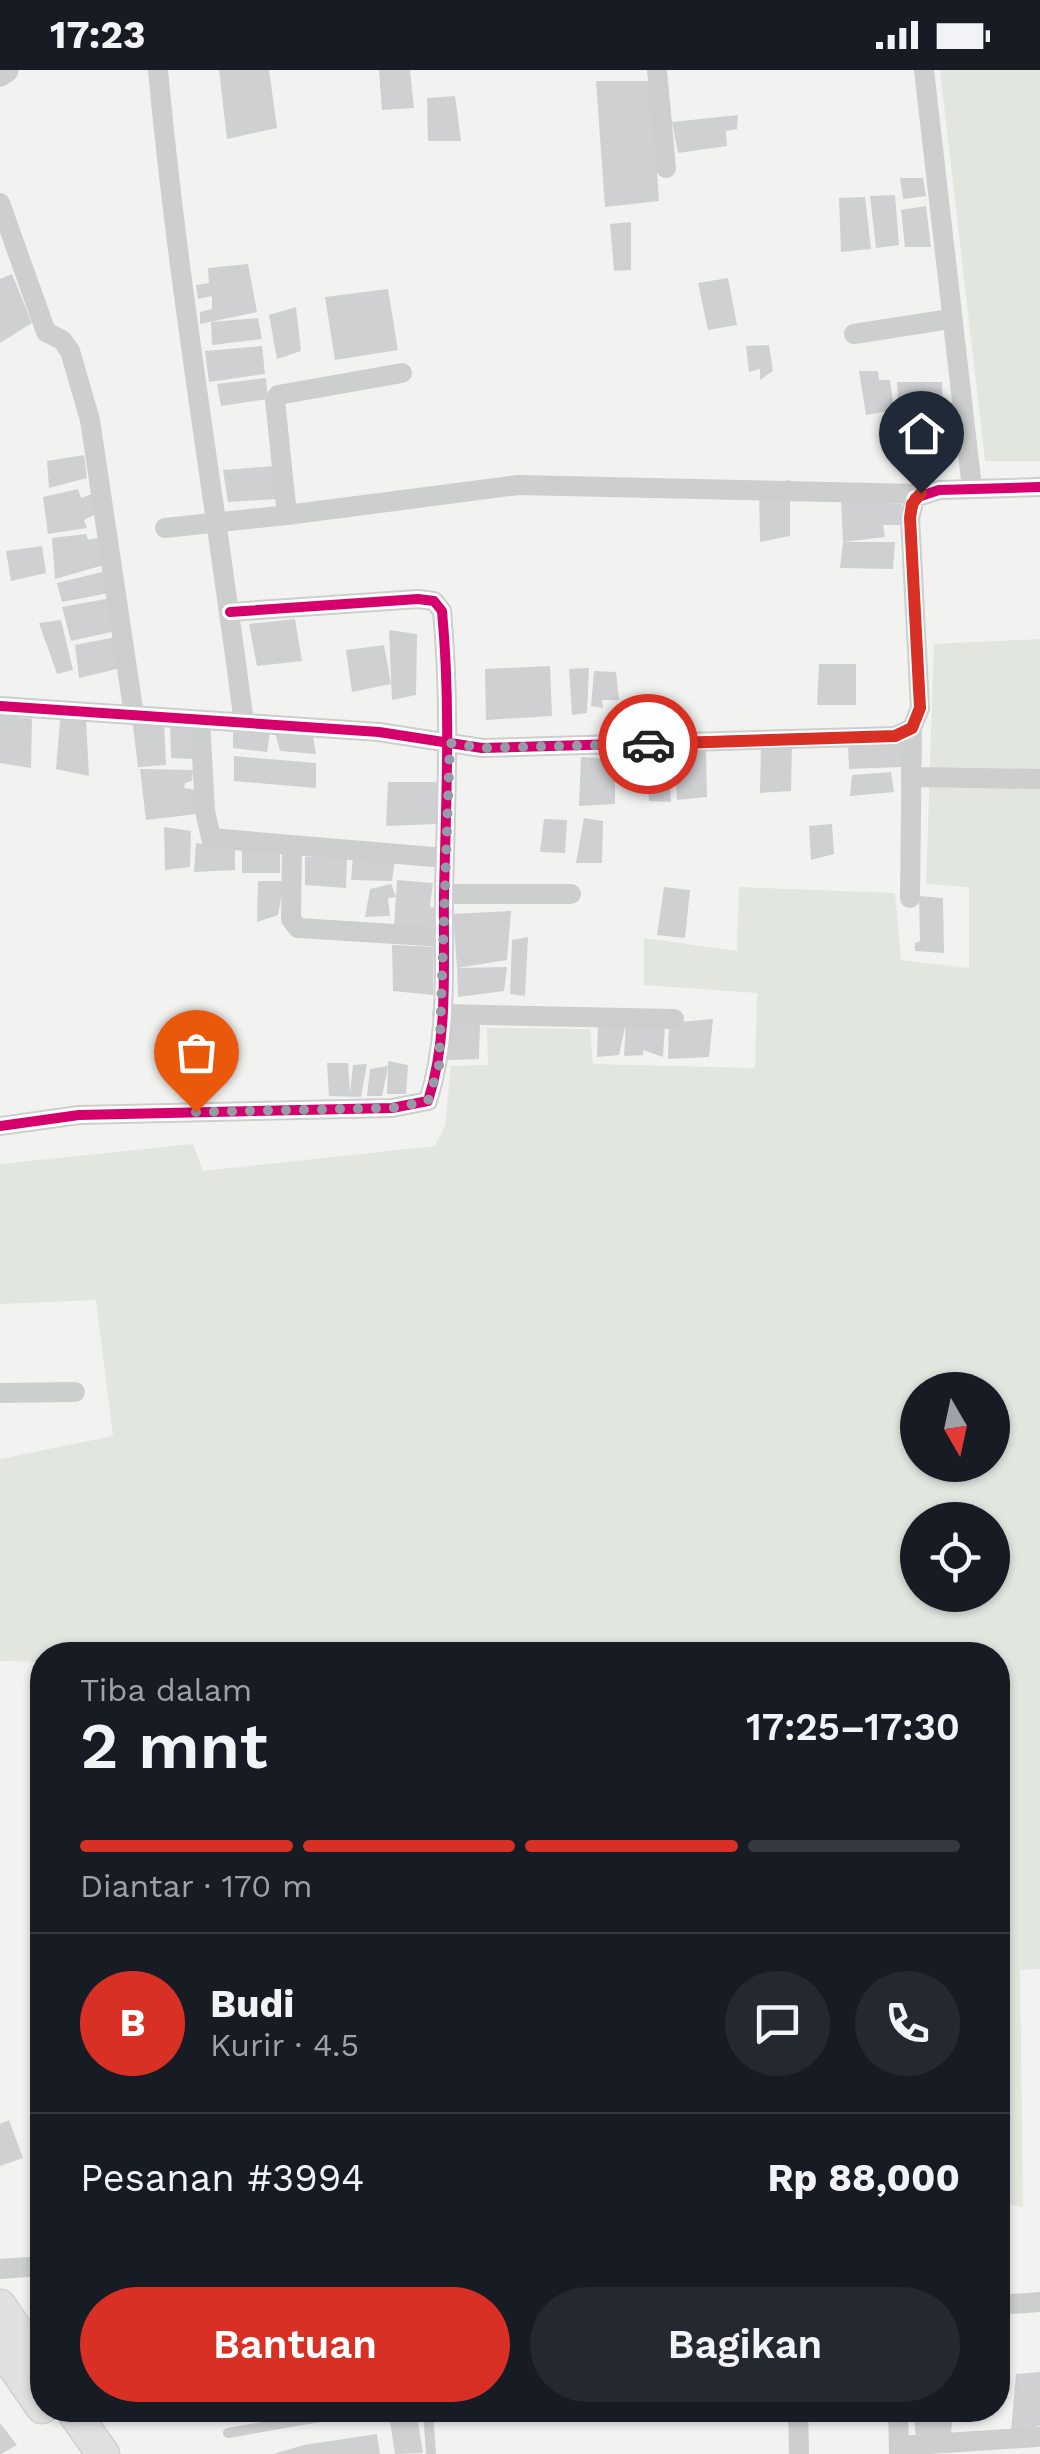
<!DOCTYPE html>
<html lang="id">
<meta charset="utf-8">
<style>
body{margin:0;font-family:"Work Sans",sans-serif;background:#242831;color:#f1f3f6;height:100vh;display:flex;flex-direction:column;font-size:38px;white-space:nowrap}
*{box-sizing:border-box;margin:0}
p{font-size:32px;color:#9ea1a6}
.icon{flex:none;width:55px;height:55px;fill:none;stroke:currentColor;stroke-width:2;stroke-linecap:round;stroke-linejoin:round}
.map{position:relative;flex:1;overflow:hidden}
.details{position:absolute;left:30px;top:1572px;width:980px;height:780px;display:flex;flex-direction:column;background:#171b24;border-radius:40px;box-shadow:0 2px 8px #0004}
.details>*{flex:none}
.needle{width:65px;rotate:171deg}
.controls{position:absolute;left:900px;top:1302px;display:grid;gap:20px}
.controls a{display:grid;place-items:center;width:110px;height:110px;border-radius:50%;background:#171b24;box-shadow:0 2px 8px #0004;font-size:50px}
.pin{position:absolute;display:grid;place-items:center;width:85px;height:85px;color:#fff;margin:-102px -42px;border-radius:50% 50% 50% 0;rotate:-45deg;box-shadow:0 0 10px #0007}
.pin .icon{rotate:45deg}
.courier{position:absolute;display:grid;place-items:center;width:100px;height:100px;margin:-50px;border:8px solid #d93025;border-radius:50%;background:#fff;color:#222;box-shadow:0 2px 12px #0007}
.headline em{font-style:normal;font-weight:600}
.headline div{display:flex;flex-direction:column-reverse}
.headline{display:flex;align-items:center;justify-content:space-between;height:170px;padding:0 50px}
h1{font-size:65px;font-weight:600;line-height:75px}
.bar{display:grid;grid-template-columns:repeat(4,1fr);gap:15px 10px;align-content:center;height:120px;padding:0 50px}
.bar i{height:12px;border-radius:8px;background:#363941}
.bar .current{background:#d93025}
.bar p{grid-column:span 4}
.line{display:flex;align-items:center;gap:25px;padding:0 50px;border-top:2px solid #363941}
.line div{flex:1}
.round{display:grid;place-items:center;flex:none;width:105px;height:105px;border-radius:52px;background:#242831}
.action{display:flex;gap:20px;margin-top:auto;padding:20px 50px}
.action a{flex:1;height:115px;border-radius:60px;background:#d93025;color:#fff;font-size:40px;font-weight:600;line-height:115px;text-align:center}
.action a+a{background:#242831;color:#f1f3f6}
.status{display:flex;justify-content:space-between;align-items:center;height:70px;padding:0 50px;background:#171b24;direction:ltr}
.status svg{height:28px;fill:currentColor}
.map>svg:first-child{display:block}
</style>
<div class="status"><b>17:23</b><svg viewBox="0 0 49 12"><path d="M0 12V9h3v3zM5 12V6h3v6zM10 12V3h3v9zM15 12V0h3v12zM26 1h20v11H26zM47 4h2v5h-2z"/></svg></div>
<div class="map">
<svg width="1040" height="2384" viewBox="0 0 1040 2384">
<rect width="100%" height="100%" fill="#f2f3f1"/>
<path fill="#e1e6df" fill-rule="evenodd" d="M 940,0 L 1040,0 L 1040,391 L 985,391 Z
M 1040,569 L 1040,1899 L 1020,1900 L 1023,2137 L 998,2132 L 998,1585 L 42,1585 L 42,1592 L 0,1591 L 0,1389 L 113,1366 L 96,1230 L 0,1234 L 0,1094 L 193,1074 L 203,1101 L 435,1076 L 445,1055 L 451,996 L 488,995 L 487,958 L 590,959 L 593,994 L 755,998 L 757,923 L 644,915 L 644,868 L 737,881 L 739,817 L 895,823 L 901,890 L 969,898 L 969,817 L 926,814 L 934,574 ZM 918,1320 L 992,1320 L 992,1395 L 918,1395 ZM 918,1450 L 992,1450 L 992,1525 L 918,1525 Z"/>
<path fill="#cfd0d1" d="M 219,0 L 269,0 L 277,58 L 227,69 Z
M 379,0 L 410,0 L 414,38 L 382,40 Z
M 596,11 L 651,11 L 659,131 L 605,137 Z
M 455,26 L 461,71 L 428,71 L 427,28 Z
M 738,45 L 737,59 L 726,61 L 727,76 L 678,83 L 672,52 Z
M 900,108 L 923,108 L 926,126 L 903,129 Z
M 895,125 L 899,175 L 876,178 L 870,126 Z
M 865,127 L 871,179 L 841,182 L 839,128 Z
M 926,136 L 931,177 L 905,177 L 901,140 Z
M 631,152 L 631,200 L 614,201 L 610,154 Z
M 248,194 L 257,242 L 200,254 L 200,242 L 212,239 L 212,226 L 198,229 L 196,215 L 209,213 L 208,198 Z
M 12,204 L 32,253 L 0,273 L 0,209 Z
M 728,208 L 737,255 L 708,260 L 698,213 Z
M 388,219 L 398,280 L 335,290 L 325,227 Z
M 296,237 L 301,281 L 277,289 L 269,245 Z
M 258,248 L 262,269 L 212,275 L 211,252 Z
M 769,275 L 773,301 L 760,310 L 760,299 L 749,302 L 746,276 Z
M 262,276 L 265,304 L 209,312 L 205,281 Z
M 859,301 L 878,301 L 879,310 L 890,310 L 894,340 L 866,345 Z
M 266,308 L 268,329 L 221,336 L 217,314 Z
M 897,312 L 942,312 L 943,337 L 899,341 Z
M 84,385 L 87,408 L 49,418 L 47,391 Z
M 275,396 L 276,429 L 228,432 L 223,400 Z
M 790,410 L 790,466 L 760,472 L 759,414 Z
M 78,419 L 81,428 L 94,423 L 98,443 L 84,450 L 87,458 L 48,464 L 43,427 Z
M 841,430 L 902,434 L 901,455 L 883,455 L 885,467 L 843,472 Z
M 86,464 L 88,470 L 102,467 L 104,495 L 55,509 L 52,468 Z
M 843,472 L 895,472 L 893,499 L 840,498 Z
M 42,476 L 46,503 L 11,511 L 6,481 Z
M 106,501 L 110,523 L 62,532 L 57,513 Z
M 111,528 L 116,561 L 71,571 L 62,537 Z
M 295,549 L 302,591 L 257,596 L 249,554 Z
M 61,550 L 73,600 L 57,604 L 39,553 Z
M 389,560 L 417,564 L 416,625 L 392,630 Z
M 116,567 L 121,598 L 79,608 L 75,575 Z
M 384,575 L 391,614 L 352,622 L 346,580 Z
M 819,594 L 856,594 L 856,635 L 817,635 Z
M 550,596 L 552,646 L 486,650 L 485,599 Z
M 589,598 L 587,643 L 572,645 L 569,599 Z
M 594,601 L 616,602 L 619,630 L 602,630 L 603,638 L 591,636 Z
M 0,645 L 32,649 L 31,698 L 0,693 Z
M 132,648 L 164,651 L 166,695 L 138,697 Z
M 60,650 L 86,651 L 89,706 L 56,699 Z
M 170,652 L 195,655 L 194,689 L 171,688 Z
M 233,662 L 270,663 L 267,682 L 233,678 Z
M 275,662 L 313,666 L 316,684 L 280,681 Z
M 907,670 L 910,717 L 901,717 L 901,697 L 849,699 L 848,674 Z
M 761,675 L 792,675 L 791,721 L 760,723 Z
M 675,680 L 706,680 L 707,727 L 677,730 Z
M 668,681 L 671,732 L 649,731 L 646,682 Z
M 234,686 L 316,693 L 316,718 L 234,711 Z
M 581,687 L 615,689 L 615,734 L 579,736 Z
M 140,699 L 193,700 L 192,711 L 185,713 L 184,718 L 199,720 L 197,744 L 146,750 Z
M 891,702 L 894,722 L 850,726 L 852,705 Z
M 388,712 L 440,712 L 437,754 L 386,756 Z
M 584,748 L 603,751 L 602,793 L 576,793 Z
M 544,749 L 567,750 L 565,783 L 540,782 Z
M 832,754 L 834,784 L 811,790 L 809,756 Z
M 164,757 L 191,761 L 190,797 L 165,800 Z
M 196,773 L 235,779 L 235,800 L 194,802 Z
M 242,779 L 280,784 L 280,803 L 242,803 Z
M 347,785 L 346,818 L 305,815 L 305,787 Z
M 353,786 L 395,789 L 392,811 L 351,810 Z
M 397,810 L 433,813 L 430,837 L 440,839 L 438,856 L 394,857 Z
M 258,811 L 284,811 L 278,845 L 257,852 Z
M 391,814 L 396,827 L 388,828 L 390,846 L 365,847 L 370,819 Z
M 664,817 L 690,820 L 685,868 L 657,865 Z
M 919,826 L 943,828 L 944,883 L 915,881 L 915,873 L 920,871 Z
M 511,841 L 507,890 L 457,898 L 453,844 Z
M 528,867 L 525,926 L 510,924 L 512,870 Z
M 392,875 L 434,877 L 433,925 L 393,921 Z
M 507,897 L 504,921 L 458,927 L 457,898 Z
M 713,949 L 709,987 L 668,989 L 669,953 Z
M 598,952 L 626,953 L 665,955 L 663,987 L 643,980 L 643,985 L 624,986 L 626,953 L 619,985 L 597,987 Z
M 450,954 L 480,954 L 479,989 L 448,990 Z
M 388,991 L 408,995 L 406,1024 L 387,1024 L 388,996 L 382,1026 L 367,1026 L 370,999 L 388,996 Z
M 327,993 L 348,993 L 350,1023 L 353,995 L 367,994 L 361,1027 L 329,1026 Z
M 9,2050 L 23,2088 L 0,2096 L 0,2054 Z
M 1040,2302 L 1040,2356 L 1011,2361 L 1016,2304 Z
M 215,2340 L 290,2340 L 290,2343 L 215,2350 Z
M 388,2340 L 416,2340 L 423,2383 L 395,2384 Z
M 953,2342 L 951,2365 L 916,2370 L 914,2345 Z
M 0,2353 L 17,2375 L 1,2384 L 0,2384 Z
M 377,2364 L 380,2384 L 273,2384 L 304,2375 Z"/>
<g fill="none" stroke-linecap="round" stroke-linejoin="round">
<defs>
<path id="trunk" d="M 0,2236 L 42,2298
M 2,2279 L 42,2337
M 72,2340 L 103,2384"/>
</defs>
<use href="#trunk" stroke="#cfd0d0" stroke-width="35"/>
<path stroke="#cdcece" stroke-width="10" d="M 428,2341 L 431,2384
M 88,2354 L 102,2340
M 228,2363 L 360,2340"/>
<path stroke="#cdcece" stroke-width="20" d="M 158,0 C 178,217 216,436 244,653
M 657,0 L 666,98
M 924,0 L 972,418
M 0,133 L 46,262 L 62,270 L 70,281 L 90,350 L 134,645
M 854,264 L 950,249
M 287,445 L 518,415 L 918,424
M 165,458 L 287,445 L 275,330 L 278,325 L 402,303
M 0,636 L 379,662 L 482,678 L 895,666 L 912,658 L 920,638 L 910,448 L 915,428 L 939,420 L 1040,417
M 200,651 L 205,741 L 211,768 L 445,788
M 915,707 L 1040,709
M 292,778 L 291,849 L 298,858 L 443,867
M 444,824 L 571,824
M 910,828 L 912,658
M 442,944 L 674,949
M 0,1056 L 79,1045 L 392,1038 L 428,1031 C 449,966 443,894 444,825 C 446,730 451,637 442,541 L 434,531 L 418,529 L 230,542
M 0,1323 L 75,1322
M 0,2199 L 42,2196
M 998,2235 L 1040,2232
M 798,2340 L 799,2384
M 898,2340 L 899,2384
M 899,2376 L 1038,2367"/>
<path stroke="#cdcece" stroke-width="25" d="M 0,4 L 6,0"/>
<use href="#trunk" stroke="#e0e0e1" stroke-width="32"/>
<defs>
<path id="cycleway" d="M 0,636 L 379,662 L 482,678 L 895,666 L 912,658 L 920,638 L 910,448 L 915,428 L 939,420 L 1040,417
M 0,1056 L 79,1045 L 392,1038 L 428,1031 C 449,966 443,894 444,825 C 446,730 451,637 442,541 L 434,531 L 418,529 L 230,542"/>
</defs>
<use href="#cycleway" stroke="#fff" stroke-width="16"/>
<use href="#cycleway" stroke="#d6006c" stroke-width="10"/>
</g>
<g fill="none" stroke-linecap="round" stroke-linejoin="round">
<path stroke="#959ca8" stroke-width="10" stroke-dasharray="0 18" d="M 196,1042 L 392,1038 L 428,1031 L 439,996 L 450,673 L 482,678 L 648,674"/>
<path stroke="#d93025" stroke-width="12" d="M 648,674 L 895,666 L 912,658 L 920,638 L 910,448 L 912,434 L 921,423"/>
</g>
</svg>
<div class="controls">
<a><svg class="needle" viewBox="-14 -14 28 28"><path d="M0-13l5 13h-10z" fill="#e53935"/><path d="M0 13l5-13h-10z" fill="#9ea1a6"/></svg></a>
<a><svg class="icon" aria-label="locate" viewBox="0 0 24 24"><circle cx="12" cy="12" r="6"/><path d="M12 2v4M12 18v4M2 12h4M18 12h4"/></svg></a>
</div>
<div class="pin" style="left:196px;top:1042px;background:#ea580c"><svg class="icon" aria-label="bag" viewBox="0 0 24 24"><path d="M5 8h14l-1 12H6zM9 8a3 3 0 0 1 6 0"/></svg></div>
<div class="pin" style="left:921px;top:423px;background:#1f2937"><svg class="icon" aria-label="home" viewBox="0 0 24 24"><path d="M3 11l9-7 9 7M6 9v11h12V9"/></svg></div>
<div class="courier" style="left:648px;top:674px"><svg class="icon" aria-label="car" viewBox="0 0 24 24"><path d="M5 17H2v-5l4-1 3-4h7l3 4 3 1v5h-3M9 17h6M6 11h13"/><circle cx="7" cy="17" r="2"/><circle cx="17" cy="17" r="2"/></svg></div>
<section class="details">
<div class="headline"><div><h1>2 mnt</h1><p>Tiba dalam</p></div><em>17:25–17:30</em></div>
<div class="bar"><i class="current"></i><i class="current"></i><i class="current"></i><i></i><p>Diantar · 170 m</p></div>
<div class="line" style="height:180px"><b class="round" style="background:#d93025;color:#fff">B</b><div><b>Budi</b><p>Kurir · 4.5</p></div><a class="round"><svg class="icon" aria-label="chat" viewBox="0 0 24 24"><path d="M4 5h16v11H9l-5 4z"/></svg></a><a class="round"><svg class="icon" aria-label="phone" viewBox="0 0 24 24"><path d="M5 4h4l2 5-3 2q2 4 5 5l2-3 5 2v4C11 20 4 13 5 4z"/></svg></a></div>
<div class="line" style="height:130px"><div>Pesanan #3994</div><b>Rp 88,000</b></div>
<div class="action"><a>Bantuan</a><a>Bagikan</a></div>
</section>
</div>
